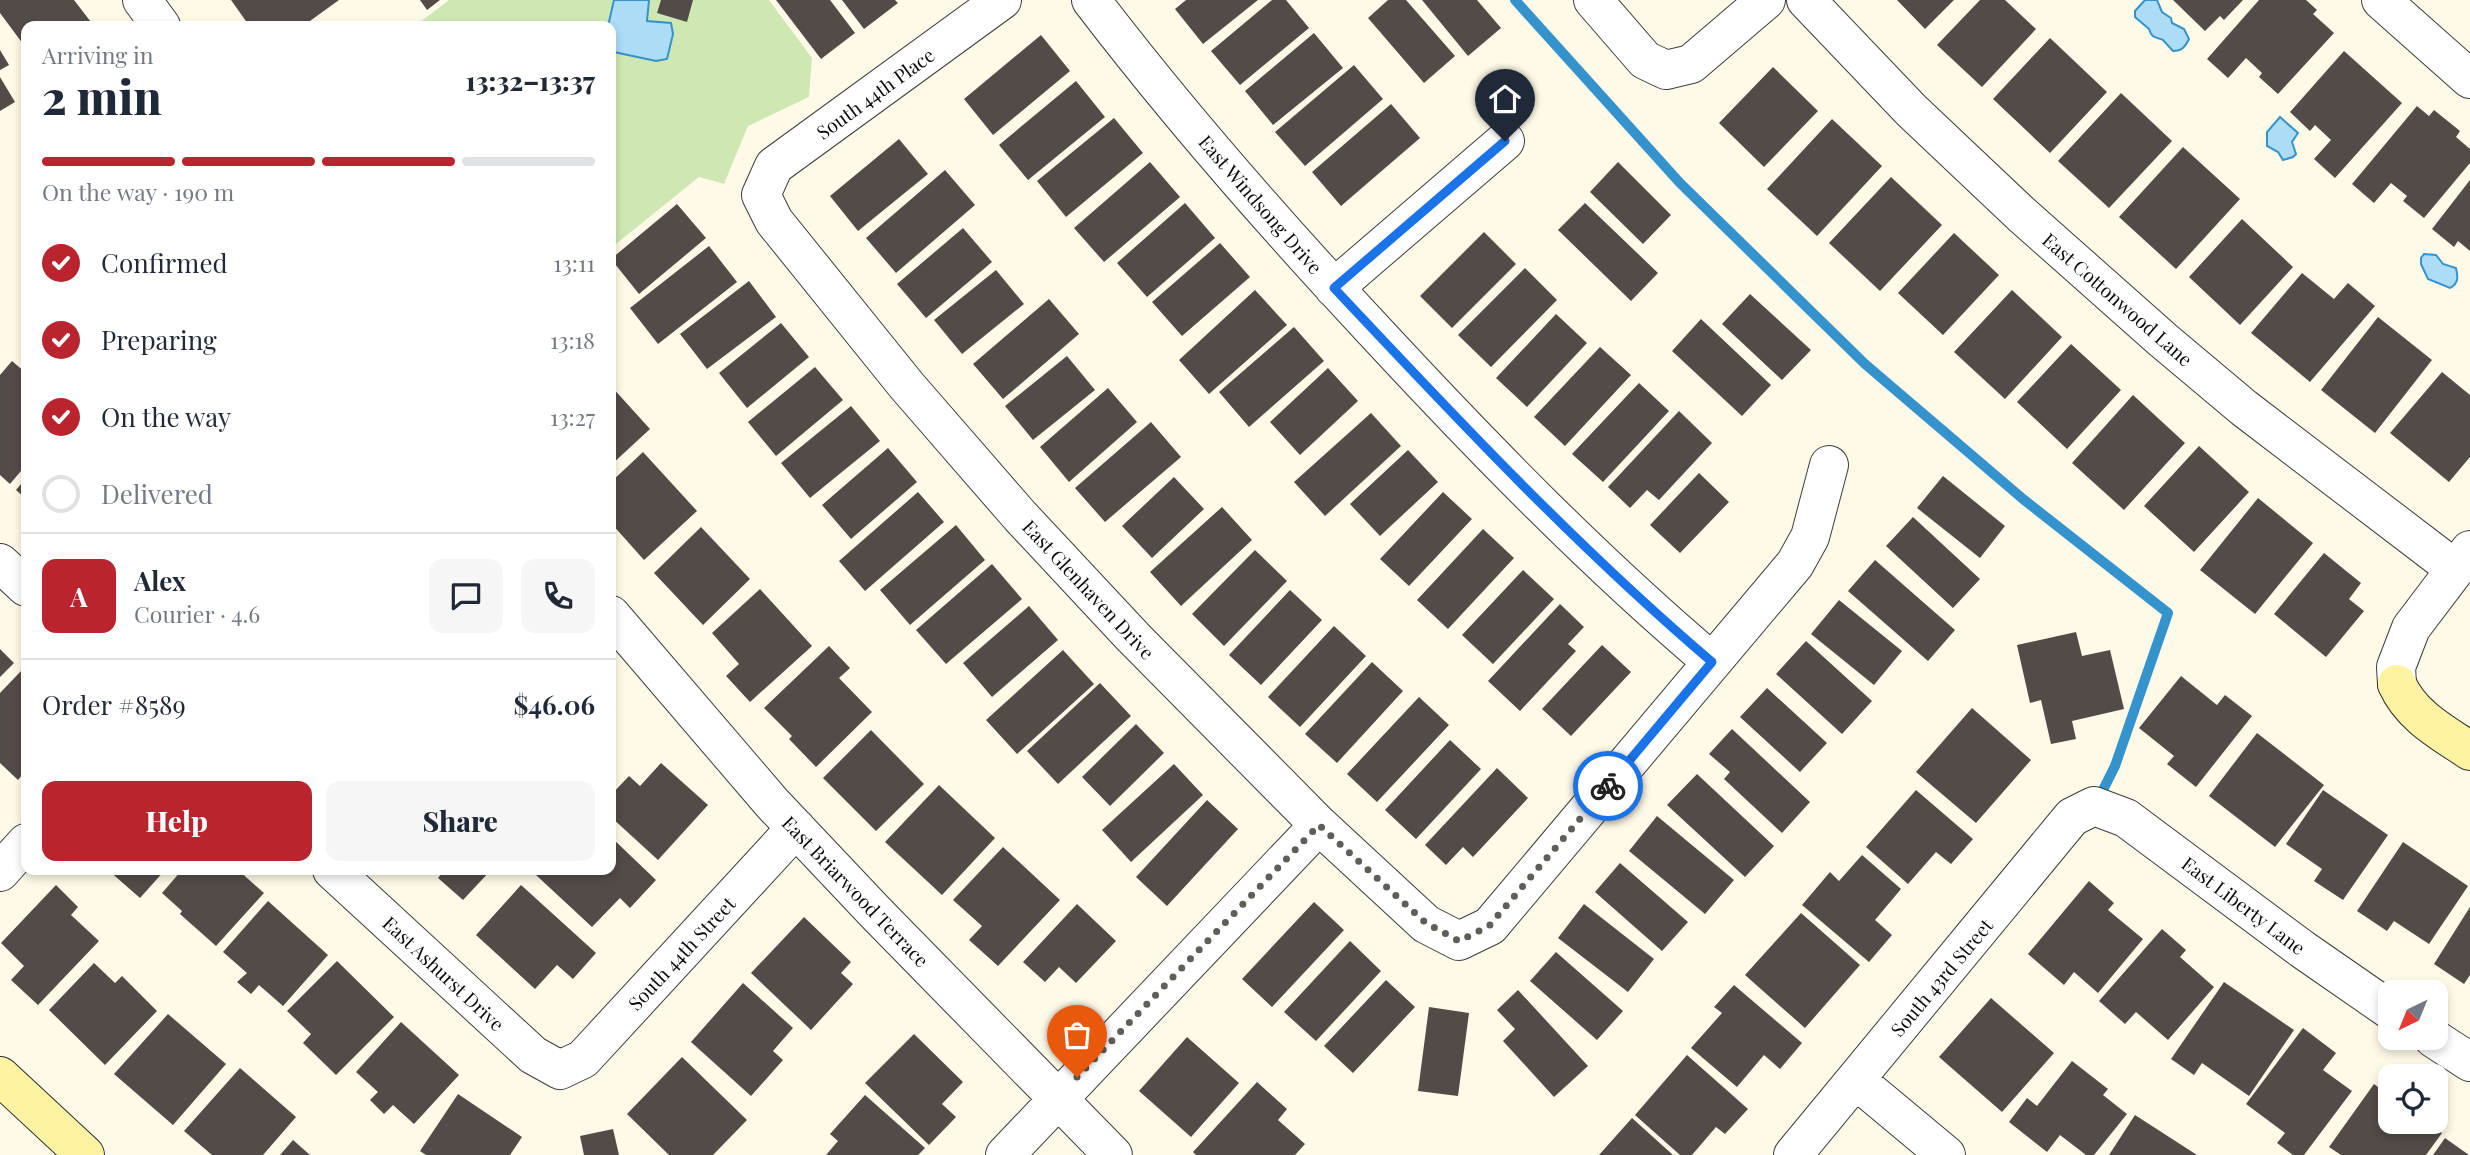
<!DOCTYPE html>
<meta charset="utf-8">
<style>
body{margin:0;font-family:"Playfair Display",serif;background:#f6f6f7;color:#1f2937;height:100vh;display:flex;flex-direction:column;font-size:26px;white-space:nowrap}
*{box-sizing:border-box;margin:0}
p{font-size:23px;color:#747a83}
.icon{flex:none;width:38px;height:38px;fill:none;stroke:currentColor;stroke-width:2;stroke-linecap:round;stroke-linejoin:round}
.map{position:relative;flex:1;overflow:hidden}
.drawer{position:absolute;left:21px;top:21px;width:595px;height:854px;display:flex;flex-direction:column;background:#fff;border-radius:14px;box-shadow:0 4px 10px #0003}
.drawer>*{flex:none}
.needle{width:46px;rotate:223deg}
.controls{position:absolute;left:2378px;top:980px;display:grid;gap:14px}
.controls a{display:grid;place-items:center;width:70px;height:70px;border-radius:14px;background:#fff;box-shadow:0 4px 10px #0003;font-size:35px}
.pin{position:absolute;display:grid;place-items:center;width:60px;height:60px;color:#fff;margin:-72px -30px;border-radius:50% 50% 50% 0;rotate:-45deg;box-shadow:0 0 7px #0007}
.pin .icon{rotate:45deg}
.courier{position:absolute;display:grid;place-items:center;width:70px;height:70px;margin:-35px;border:5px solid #1a73e8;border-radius:50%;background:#fff;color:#222;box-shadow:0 2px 9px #0007}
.overview em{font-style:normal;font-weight:800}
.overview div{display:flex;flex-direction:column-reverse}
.overview{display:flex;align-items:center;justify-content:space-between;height:119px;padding:0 21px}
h1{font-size:46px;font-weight:800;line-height:52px}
.bar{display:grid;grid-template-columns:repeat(4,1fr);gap:10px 7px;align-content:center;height:84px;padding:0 21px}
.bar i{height:9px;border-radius:5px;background:#e0e1e3}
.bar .current{background:#b9242e}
.bar p{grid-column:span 4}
.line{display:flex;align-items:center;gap:18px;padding:0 21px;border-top:2px solid #e0e1e3}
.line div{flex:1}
.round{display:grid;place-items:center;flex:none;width:74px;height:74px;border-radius:14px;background:#f6f6f7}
ol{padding:0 21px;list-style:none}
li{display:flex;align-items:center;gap:21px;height:77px}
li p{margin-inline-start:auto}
li .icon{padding:7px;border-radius:50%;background:#b9242e;color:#fff;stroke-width:4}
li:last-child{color:#747a83}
li i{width:38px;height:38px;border:4px solid #e0e1e3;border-radius:50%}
.primary-button{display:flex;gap:14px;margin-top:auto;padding:14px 21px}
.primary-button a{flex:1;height:80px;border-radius:14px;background:#b9242e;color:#fff;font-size:28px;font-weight:800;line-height:80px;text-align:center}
.primary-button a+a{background:#f6f6f7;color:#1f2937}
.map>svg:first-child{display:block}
</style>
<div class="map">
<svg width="2470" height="1155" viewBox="0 0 2470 1155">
<rect width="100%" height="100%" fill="#fffae8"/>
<path fill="#cfe8b3" d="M 449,0 L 769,0 L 812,58 L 809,97 L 748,126 L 724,184 L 699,177 L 611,248 L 611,26 L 415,26 Z"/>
<path fill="#addcf6" stroke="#3493cc" stroke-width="2" d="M 614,0 L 649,0 L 647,21 L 671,23 L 673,34 L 667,59 L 656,61 L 614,52 L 611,48 L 611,26 L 608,26 Z
M 2145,0 L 2157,0 L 2162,12 L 2171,18 L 2172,23 L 2184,29 L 2189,39 C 2185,47 2182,51 2173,51 L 2163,40 C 2156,37 2152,39 2149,29 L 2135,17 L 2135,11 Z
M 2280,117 L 2298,133 L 2292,142 L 2296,154 L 2293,157 L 2283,160 L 2278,152 L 2267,146 L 2267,132 Z
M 2424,254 L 2436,255 L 2443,264 L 2456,268 C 2458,277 2459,283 2450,288 L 2428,279 L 2421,264 L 2421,258 Z"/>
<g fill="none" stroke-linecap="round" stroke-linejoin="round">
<path stroke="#3493cc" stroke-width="10" d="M 1515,0 L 1680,183 L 1865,364 L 2023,499 L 2168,613 L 2115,766 L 2098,800"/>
</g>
<path fill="#534b47" d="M 0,0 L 74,0 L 94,26 L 26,26 L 26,48 L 0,13 Z
M 231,0 L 339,0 L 303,26 L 245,26 L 248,24 Z
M 420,0 L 440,0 L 427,10 Z
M 661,0 L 693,0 L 687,22 L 657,13 Z
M 776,0 L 830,0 L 855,33 L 821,59 Z
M 842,0 L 895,0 L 898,3 L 864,29 Z
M 1186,0 L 1258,0 L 1203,44 L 1175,9 Z
M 1272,0 L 1286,0 L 1309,28 L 1240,85 L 1211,51 Z
M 1388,0 L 1406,0 L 1455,56 L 1424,83 L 1368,18 Z
M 1422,0 L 1477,0 L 1501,28 L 1468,56 Z
M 1897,0 L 1954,0 L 1925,29 Z
M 1980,0 L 2005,0 L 2036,29 L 1982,87 L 1937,45 Z
M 2173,0 L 2243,0 L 2224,20 L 2220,16 L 2205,31 Z
M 2259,0 L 2306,0 L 2317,10 L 2313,14 L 2334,33 L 2278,94 L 2259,77 L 2262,73 L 2246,58 L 2228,78 L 2207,59 Z
M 1314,33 L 1343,68 L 1273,125 L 1245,91 Z
M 1041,35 L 1070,71 L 993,135 L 964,99 Z
M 2050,38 L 2107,92 L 2050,153 L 1993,99 Z
M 0,50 L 9,65 L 0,70 Z
M 2344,51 L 2402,103 L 2335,178 L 2314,159 L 2331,140 L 2315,125 L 2310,131 L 2290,112 Z
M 1354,65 L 1383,99 L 1305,166 L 1275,132 Z
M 1773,67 L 1818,111 L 1764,167 L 1719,123 Z
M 0,77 L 15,102 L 0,111 Z
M 1076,81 L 1105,117 L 1028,180 L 999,145 Z
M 2121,93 L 2172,141 L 2109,208 L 2058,161 Z
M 1391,104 L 1420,138 L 1341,206 L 1312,172 Z
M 2417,106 L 2429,116 L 2434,110 L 2460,131 L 2456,137 L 2470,149 L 2470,163 L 2424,218 L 2403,201 L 2407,196 L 2391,183 L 2374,203 L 2352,184 Z
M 1114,118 L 1143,153 L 1066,217 L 1037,181 Z
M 1832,119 L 1882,166 L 1817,236 L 1767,189 Z
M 899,139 L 928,174 L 858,231 L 830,196 Z
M 2183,147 L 2240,199 L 2176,269 L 2119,217 Z
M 1150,162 L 1180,197 L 1104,262 L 1074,228 Z
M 1618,162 L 1671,215 L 1643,244 L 1590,192 Z
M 945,170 L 975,205 L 896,273 L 866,238 Z
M 1891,177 L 1942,225 L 1880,291 L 1829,243 Z
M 2470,180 L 2470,251 L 2458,241 L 2454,247 L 2432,229 Z
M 1185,203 L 1215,238 L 1147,297 L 1117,263 Z
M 1585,203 L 1658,273 L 1631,301 L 1558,230 Z
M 677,204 L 706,238 L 639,294 L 611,259 Z
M 2242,219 L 2293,267 L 2240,325 L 2189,277 Z
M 963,228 L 992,262 L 926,318 L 897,284 Z
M 1484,232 L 1516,264 L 1452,328 L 1420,296 Z
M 1954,233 L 1999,275 L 1943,335 L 1898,293 Z
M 1220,243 L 1250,277 L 1182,336 L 1152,302 Z
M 709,246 L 737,282 L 658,344 L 630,308 Z
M 1525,268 L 1557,300 L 1491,367 L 1458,335 Z
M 996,270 L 1024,304 L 962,354 L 934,320 Z
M 2302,273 L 2334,299 L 2348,283 L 2375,306 L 2310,382 L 2251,333 Z
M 749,281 L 776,317 L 707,369 L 680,334 Z
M 1255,290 L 1287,325 L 1209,394 L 1179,360 Z
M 2012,290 L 2062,337 L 2005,399 L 1954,352 Z
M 1750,294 L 1811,350 L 1782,380 L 1722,324 Z
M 1049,299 L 1079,334 L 1003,399 L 973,364 Z
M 1556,314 L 1587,343 L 1527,407 L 1496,378 Z
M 2378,317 L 2432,360 L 2375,433 L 2321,390 Z
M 1701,319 L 1771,385 L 1742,416 L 1672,351 Z
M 781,323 L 809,357 L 747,408 L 719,373 Z
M 1294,327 L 1324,361 L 1249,427 L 1219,392 Z
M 2071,344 L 2121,390 L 2067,449 L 2017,402 Z
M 1600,347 L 1631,375 L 1565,446 L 1534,417 Z
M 1067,356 L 1095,390 L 1033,440 L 1005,406 Z
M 12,361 L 26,373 L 26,465 L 10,484 L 0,475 L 0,375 Z
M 815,367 L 843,400 L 776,456 L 748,422 Z
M 1328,368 L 1358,401 L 1300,455 L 1270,422 Z
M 2442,372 L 2470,395 L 2470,457 L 2449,482 L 2390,433 Z
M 1639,383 L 1669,411 L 1603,482 L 1572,454 Z
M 611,386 L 650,429 L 611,465 Z
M 1108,388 L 1137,422 L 1069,482 L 1040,447 Z
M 2133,395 L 2185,443 L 2124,510 L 2072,463 Z
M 851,406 L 880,441 L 810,498 L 781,463 Z
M 1679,411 L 1712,443 L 1659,500 L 1647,490 L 1630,508 L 1608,487 Z
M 1371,413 L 1401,446 L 1325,516 L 1294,482 Z
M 1151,422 L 1181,457 L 1105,522 L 1075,488 Z
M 2199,446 L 2249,492 L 2194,552 L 2144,506 Z
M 888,448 L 917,482 L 851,539 L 822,505 Z
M 1408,450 L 1438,482 L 1380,536 L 1350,504 Z
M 643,452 L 697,511 L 644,560 L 611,523 L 611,482 Z
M 1699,473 L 1729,502 L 1680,553 L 1650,525 Z
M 1943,476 L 2005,526 L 1980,558 L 1917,508 Z
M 1174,477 L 1204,509 L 1152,558 L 1122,526 Z
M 26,478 L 26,499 L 16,490 Z
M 918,492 L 944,522 L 865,591 L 839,561 Z
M 1443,492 L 1472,519 L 1409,586 L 1380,559 Z
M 2258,498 L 2313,543 L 2255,614 L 2200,570 Z
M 1222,507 L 1252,540 L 1181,606 L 1150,572 Z
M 1913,517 L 1980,579 L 1953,608 L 1886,546 Z
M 956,525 L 985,560 L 910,625 L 880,590 Z
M 701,527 L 750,579 L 703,625 L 654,573 Z
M 1483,529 L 1514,558 L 1448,629 L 1417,600 Z
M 1255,550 L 1287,581 L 1224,646 L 1192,614 Z
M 2324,553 L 2361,583 L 2349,599 L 2364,611 L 2326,657 L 2274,614 Z
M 1875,560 L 1955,630 L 1928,661 L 1848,591 Z
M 992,564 L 1022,599 L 946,664 L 916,630 Z
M 1523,570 L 1554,599 L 1493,664 L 1462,635 Z
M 760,589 L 812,646 L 750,702 L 726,676 L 739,664 L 712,633 Z
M 1290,590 L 1322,620 L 1261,685 L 1229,655 Z
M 1839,600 L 1902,651 L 1874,685 L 1811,634 Z
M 1560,604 L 1584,627 L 1568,644 L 1576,651 L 1520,711 L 1488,681 Z
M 1029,606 L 1058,640 L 992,697 L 963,663 Z
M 1334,626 L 1366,656 L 1300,727 L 1268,697 Z
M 2076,632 L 2082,656 L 2110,650 L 2124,709 L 2072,721 L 2076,739 L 2051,744 L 2041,700 L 2030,703 L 2017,645 Z
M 1806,641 L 1872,701 L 1842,734 L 1776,674 Z
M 1602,645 L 1631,672 L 1571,736 L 1542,709 Z
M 829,646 L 850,668 L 839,678 L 872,712 L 816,767 L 789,739 L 792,736 L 764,708 Z
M 0,649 L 14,663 L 0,677 Z
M 1063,650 L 1094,684 L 1017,754 L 986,720 Z
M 1372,662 L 1403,691 L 1337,763 L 1305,734 Z
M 22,670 L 26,674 L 26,770 L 18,780 L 0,763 L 0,693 Z
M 2181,676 L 2217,705 L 2225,695 L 2252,716 L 2196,787 L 2167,764 L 2174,756 L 2139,728 Z
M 1100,683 L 1131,716 L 1058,784 L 1027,751 Z
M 1767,688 L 1827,743 L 1800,772 L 1740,717 Z
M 1419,697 L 1449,725 L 1377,802 L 1347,774 Z
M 1972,708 L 2031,760 L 1976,823 L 1916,772 Z
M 1136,724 L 1164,753 L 1110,806 L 1082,777 Z
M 1732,729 L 1810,802 L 1782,833 L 1724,779 L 1730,772 L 1709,754 Z
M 871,730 L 924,784 L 876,831 L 823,778 Z
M 2257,733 L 2324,785 L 2275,847 L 2209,796 Z
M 1450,740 L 1481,769 L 1416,839 L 1385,810 Z
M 661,763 L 708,805 L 658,860 L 611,817 L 611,795 L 629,776 L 640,786 Z
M 1174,764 L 1203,795 L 1131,862 L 1102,830 Z
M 1497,768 L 1528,798 L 1473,857 L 1463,847 L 1446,865 L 1425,845 Z
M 1697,774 L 1774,846 L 1745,877 L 1667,805 Z
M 939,785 L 995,838 L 942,895 L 885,842 Z
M 1916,790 L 1973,839 L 1951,864 L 1936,852 L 1908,884 L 1866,847 Z
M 2323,790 L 2388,835 L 2343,900 L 2314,881 L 2322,869 L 2286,844 Z
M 1207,800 L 1238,829 L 1167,906 L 1136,877 Z
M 1657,816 L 1734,880 L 1705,914 L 1629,851 Z
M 611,837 L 656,880 L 630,908 L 620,898 L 592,927 L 536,875 L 541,870 L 611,870 Z
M 2403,842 L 2468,886 L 2429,944 L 2394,921 L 2387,931 L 2357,911 Z
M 1003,847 L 1060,900 L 998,966 L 969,940 L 982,926 L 953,900 Z
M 1862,855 L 1901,889 L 1875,920 L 1892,935 L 1869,962 L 1802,905 L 1830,872 L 1839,881 Z
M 1620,863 L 1688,922 L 1662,951 L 1595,892 Z
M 108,870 L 165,870 L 140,898 Z
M 182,870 L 238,870 L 264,893 L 216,946 L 180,914 L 182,911 L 162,893 Z
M 438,870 L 491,870 L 463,900 L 438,878 L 442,873 Z
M 2089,881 L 2114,903 L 2108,910 L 2143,939 L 2098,993 L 2074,972 L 2064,985 L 2028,954 Z
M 56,885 L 78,907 L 71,915 L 99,941 L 38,1005 L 11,980 L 24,966 L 1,943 Z
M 521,885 L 596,953 L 573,979 L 557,965 L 535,989 L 476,935 Z
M 268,901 L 328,955 L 283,1006 L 259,985 L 251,994 L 237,982 L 247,973 L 223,952 Z
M 1314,902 L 1344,930 L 1272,1007 L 1242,979 Z
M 1077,904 L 1116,941 L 1076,983 L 1059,967 L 1045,982 L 1023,962 Z
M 1584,904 L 1654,959 L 1628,992 L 1558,938 Z
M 2470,907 L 2470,975 L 2464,984 L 2434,964 Z
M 1801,913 L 1860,965 L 1805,1028 L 1745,975 Z
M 804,917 L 851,962 L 841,973 L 853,984 L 811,1030 L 751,973 Z
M 2162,929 L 2186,950 L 2180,957 L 2214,987 L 2168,1040 L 2136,1012 L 2125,1024 L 2099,1001 Z
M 1350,941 L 1381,971 L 1316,1041 L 1284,1012 Z
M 1556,952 L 1623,1011 L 1597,1040 L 1530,981 Z
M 337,961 L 394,1017 L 336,1075 L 303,1043 L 311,1034 L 287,1011 Z
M 94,963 L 115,983 L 122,976 L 157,1011 L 105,1065 L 49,1010 Z
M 1386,980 L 1415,1007 L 1353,1073 L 1324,1046 Z
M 2224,982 L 2294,1030 L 2249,1096 L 2202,1063 L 2194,1075 L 2171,1059 Z
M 743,983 L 793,1028 L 773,1051 L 783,1060 L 751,1096 L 691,1042 Z
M 1734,985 L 1802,1043 L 1780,1069 L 1764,1055 L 1737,1087 L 1691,1048 L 1722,1013 L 1714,1007 Z
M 1518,990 L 1588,1066 L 1554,1097 L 1503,1041 L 1515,1029 L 1497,1010 Z
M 1991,998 L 2054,1053 L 2002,1112 L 1939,1057 Z
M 1429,1007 L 1469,1013 L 1458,1096 L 1418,1091 Z
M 168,1014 L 226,1064 L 173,1125 L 114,1074 Z
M 401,1022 L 459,1075 L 414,1124 L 393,1105 L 384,1114 L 370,1100 L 378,1092 L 356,1072 Z
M 2303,1028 L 2336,1053 L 2323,1070 L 2352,1091 L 2304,1155 L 2293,1155 L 2277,1143 L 2285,1133 L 2246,1104 Z
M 914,1034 L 963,1082 L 942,1104 L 956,1117 L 929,1145 L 865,1083 Z
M 1187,1037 L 1239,1083 L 1191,1137 L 1139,1091 Z
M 1687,1055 L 1748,1109 L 1725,1134 L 1716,1127 L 1692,1155 L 1680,1155 L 1635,1115 Z
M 682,1057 L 747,1120 L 713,1155 L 669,1155 L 627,1114 Z
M 2072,1061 L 2108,1089 L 2103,1095 L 2127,1114 L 2094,1155 L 2086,1155 L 2060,1135 L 2047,1152 L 2009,1122 L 2027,1098 L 2037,1106 Z
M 240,1068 L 296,1117 L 263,1155 L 212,1155 L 184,1131 Z
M 1257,1082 L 1287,1109 L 1278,1120 L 1305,1144 L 1295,1155 L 1196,1155 L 1193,1152 Z
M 2374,1084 L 2390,1096 L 2390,1122 L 2427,1122 L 2442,1133 L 2426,1155 L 2341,1155 L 2329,1147 Z
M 458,1094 L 522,1137 L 510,1155 L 426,1155 L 420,1151 Z
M 865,1095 L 925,1148 L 918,1155 L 826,1155 L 838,1141 L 830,1134 Z
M 2135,1115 L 2197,1155 L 2109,1155 Z
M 1632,1118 L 1673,1155 L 1599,1155 Z
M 613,1129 L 619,1155 L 584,1155 L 580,1136 Z
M 2445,1138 L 2469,1155 L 2433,1155 Z
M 293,1140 L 310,1155 L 280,1155 Z"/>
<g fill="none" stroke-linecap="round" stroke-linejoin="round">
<defs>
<path id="street" d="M 142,0 L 161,26
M 1002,0 L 774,166 L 761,195 L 774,221 L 907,386 L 1020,516 L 1133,637 L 1319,825 L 1426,924 L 1459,941 L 1490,926 L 1795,564 L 1810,537 L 1829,465
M 1091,0 C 1181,118 1279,229 1380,337 C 1485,450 1594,562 1712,662
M 1593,0 L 1645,60 L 1666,70 L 1691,64 L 1766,0
M 1806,0 L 1911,110 L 2021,214 L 2163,340 L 2244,408 L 2455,569
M 2381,0 L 2470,79
M 1334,288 L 1505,141
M 0,563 L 26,587
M 611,615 L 772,803 L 876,913 L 1113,1155
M 2397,684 L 2396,667 L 2411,628 L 2470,550
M 332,870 L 533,1055 L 560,1070 L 583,1059 L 796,828
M 0,872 L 26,843
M 2433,1038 L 2470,1062
M 1856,1080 L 1946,1155
M 1005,1155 L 1319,825
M 1793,1155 L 2072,817 L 2094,806 L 2126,818 L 2302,949 L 2390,1010"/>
<path id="secondary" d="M 2397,684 C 2411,716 2442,732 2470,751
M 0,1076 L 85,1155"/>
</defs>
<use href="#street" stroke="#3d3d3d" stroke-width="40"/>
<use href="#secondary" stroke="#2c2c2c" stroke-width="40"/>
<use href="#street" stroke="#fff" stroke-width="38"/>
<use href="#secondary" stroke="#fff3a3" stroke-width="38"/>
</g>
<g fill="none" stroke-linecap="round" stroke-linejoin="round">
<path stroke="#605e58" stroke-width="7" stroke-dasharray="0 12.6" d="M 1077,1077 L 1319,825 L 1426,923 L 1459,941 L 1489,926 L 1608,786"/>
<path stroke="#1a73e8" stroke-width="9" d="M 1505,141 L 1334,288 C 1455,417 1577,547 1712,662 L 1608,786"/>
</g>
<g text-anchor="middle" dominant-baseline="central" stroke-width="7" stroke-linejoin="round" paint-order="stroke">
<g font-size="19" fill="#0a0a0a" stroke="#fff">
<text transform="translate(875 93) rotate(-36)">South 44th Place</text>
<text transform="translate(1261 204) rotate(49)">East Windsong Drive</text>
<text transform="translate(2118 299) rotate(41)">East Cottonwood Lane</text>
<text transform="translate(1089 589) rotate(47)">East Glenhaven Drive</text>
<text transform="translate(856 891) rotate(46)">East Briarwood Terrace</text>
<text transform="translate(2244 905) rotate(37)">East Liberty Lane</text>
<text transform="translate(681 953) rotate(-47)">South 44th Street</text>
<text transform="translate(444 973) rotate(43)">East Ashurst Drive</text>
<text transform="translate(1941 977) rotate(-50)">South 43rd Street</text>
</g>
</g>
</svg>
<div class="controls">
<a><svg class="needle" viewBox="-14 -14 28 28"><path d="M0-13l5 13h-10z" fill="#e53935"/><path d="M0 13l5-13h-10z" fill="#747a83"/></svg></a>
<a><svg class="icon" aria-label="locate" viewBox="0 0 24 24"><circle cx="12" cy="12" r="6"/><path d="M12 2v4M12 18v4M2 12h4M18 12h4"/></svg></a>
</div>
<div class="pin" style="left:1077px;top:1077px;background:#ea580c"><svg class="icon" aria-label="bag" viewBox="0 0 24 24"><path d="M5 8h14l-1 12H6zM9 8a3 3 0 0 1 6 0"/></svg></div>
<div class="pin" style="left:1505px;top:141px;background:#1f2937"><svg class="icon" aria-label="home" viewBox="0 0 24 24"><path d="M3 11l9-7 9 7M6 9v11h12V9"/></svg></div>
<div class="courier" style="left:1608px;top:786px"><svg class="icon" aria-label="bike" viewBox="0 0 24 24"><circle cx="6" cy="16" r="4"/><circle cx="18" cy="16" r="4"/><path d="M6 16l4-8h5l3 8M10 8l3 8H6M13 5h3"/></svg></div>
<section class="drawer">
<div class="overview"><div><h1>2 min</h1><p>Arriving in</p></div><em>13:32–13:37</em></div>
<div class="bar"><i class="current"></i><i class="current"></i><i class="current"></i><i></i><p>On the way · 190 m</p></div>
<ol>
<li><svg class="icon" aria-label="check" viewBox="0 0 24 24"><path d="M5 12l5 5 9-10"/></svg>Confirmed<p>13:11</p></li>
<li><svg class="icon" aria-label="check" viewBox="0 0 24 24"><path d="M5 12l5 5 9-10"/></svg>Preparing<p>13:18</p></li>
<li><svg class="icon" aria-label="check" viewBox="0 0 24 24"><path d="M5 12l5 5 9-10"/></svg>On the way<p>13:27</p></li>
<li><i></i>Delivered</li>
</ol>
<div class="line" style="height:126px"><b class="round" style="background:#b9242e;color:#fff">A</b><div><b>Alex</b><p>Courier · 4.6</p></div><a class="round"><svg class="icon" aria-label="chat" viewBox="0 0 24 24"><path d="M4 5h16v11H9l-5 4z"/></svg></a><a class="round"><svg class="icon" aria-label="phone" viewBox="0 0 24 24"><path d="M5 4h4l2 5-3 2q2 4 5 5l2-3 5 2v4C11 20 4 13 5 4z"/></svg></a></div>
<div class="line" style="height:91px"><div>Order #8589</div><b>$46.06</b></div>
<div class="primary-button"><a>Help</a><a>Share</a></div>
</section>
</div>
